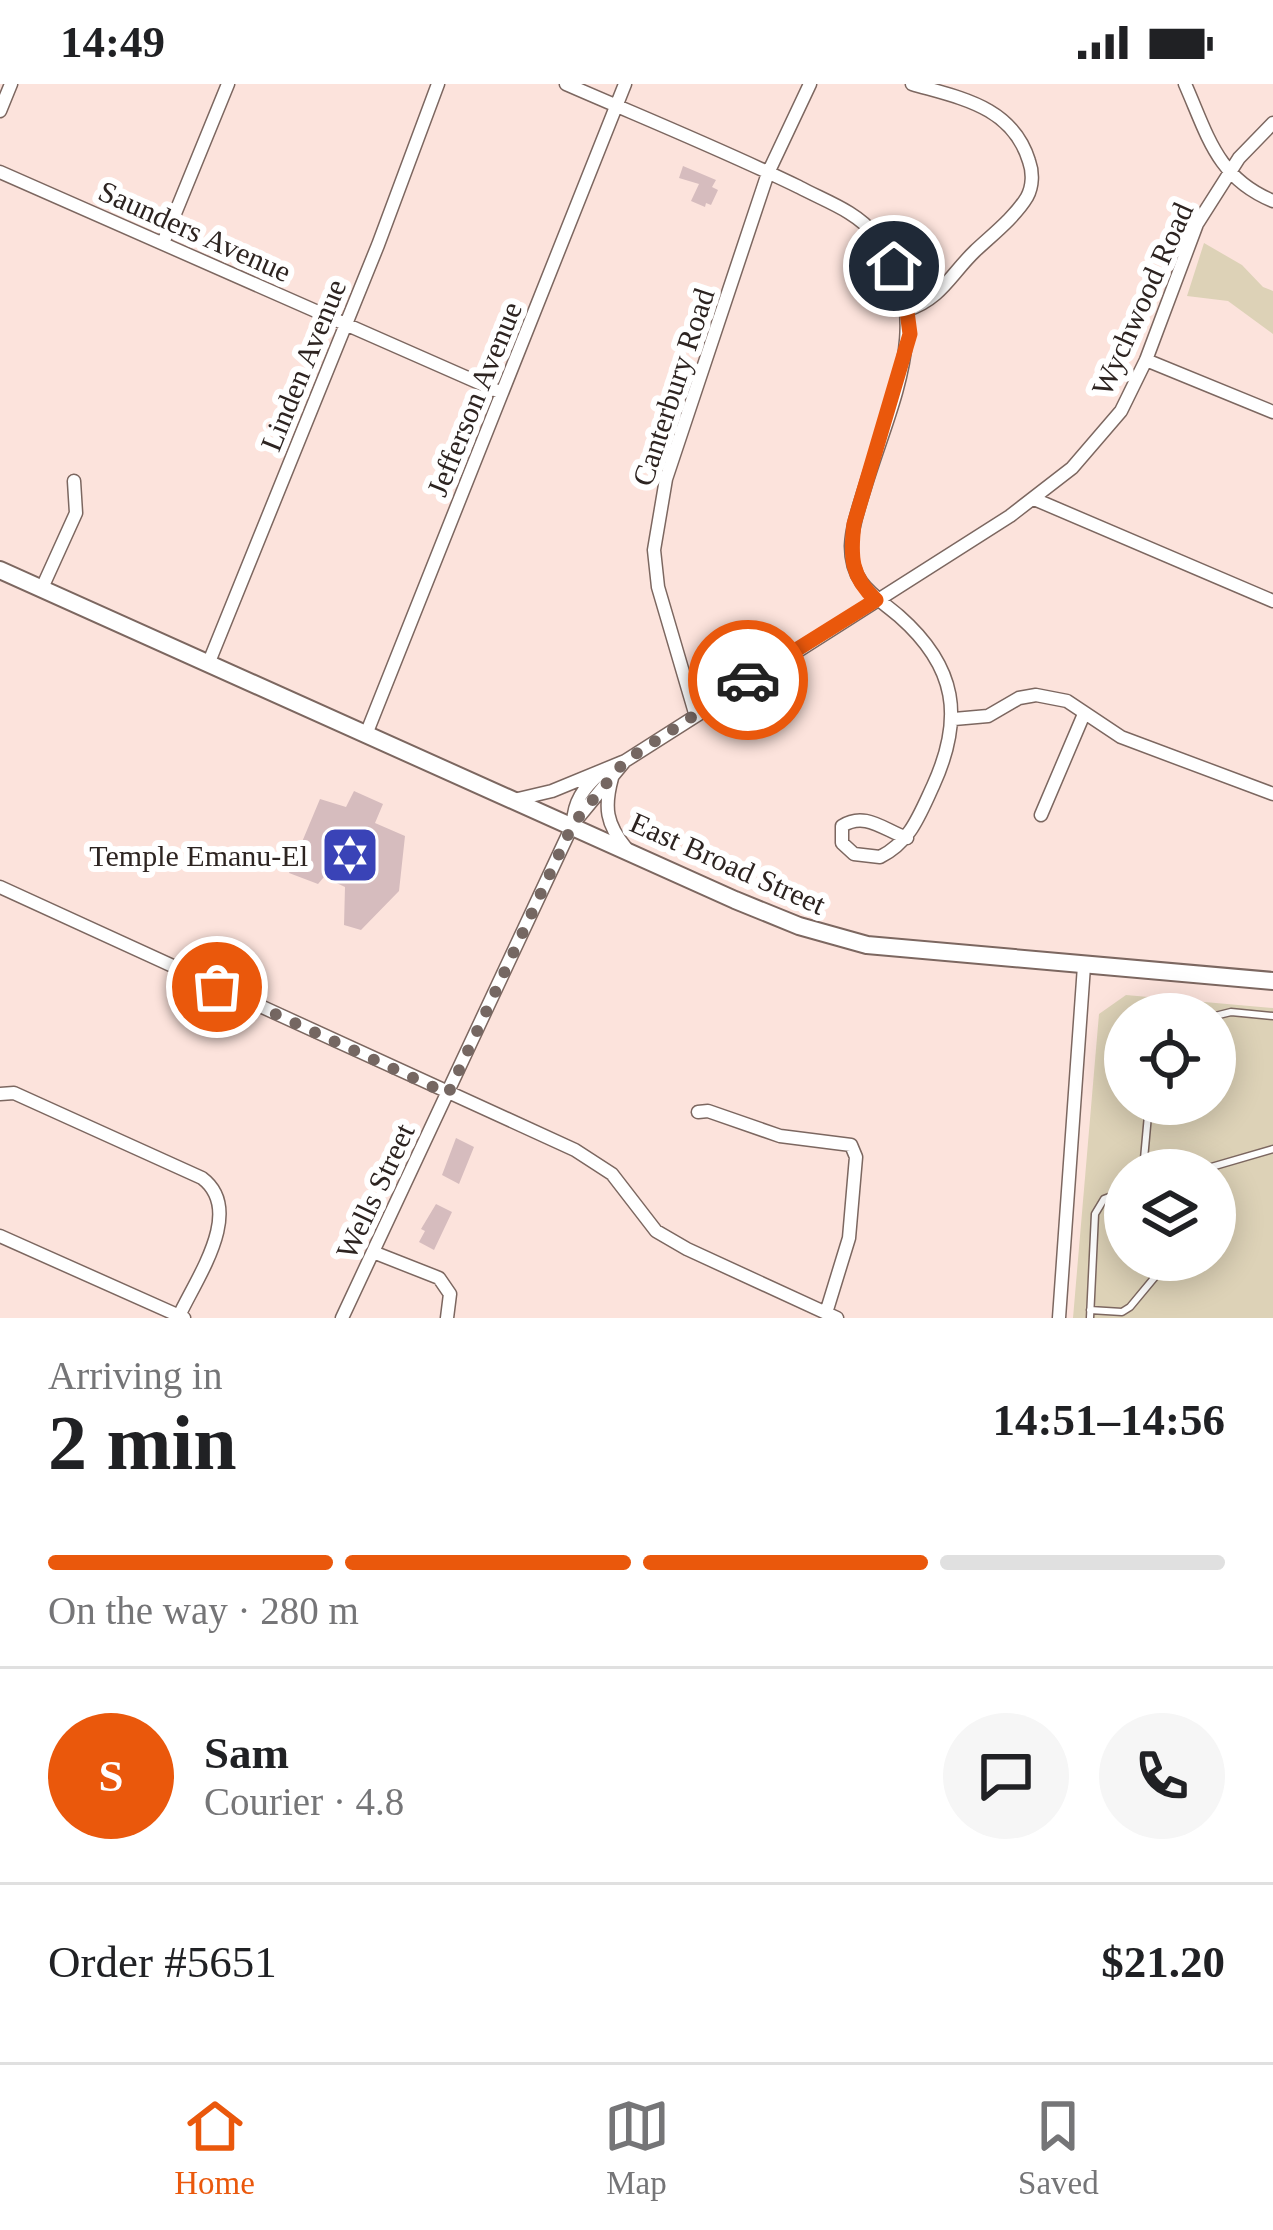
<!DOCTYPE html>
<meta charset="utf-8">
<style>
body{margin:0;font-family:"Times New Roman",serif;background:#f6f6f6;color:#202124;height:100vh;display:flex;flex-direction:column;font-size:45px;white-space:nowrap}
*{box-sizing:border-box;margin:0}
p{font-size:39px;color:#757577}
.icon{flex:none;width:66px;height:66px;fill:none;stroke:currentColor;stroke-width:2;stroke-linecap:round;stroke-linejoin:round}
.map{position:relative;height:1234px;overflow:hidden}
.panel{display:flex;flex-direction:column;background:#fff;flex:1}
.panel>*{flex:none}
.controls{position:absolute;left:1104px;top:909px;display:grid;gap:24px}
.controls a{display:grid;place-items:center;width:132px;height:132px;border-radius:50%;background:#fff;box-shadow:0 6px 30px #0003;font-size:60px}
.pin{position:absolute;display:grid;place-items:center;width:102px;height:102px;color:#fff;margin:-51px;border:6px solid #fff;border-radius:50%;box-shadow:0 3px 12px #0007}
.courier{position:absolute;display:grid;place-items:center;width:120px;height:120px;margin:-60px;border:9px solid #ea580c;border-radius:50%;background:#fff;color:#222;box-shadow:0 3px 15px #0007}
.headline em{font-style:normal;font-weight:600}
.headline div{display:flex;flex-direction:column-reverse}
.headline{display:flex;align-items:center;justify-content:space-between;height:204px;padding:0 48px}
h1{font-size:78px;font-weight:600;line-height:90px}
.bar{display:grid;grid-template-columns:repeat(4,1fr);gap:18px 12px;align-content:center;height:144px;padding:0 48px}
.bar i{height:15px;border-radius:9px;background:#e0e0e0}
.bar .current{background:#ea580c}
.bar p{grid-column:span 4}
.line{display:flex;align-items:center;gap:30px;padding:0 48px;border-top:3px solid #e0e0e0}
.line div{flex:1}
.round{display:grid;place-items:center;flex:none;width:126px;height:126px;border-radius:63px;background:#f6f6f6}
.status{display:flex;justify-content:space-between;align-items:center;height:84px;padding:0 60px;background:#fff;direction:ltr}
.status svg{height:33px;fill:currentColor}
.dock{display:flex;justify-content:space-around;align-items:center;height:168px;border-top:3px solid #e0e0e0;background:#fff;font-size:33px;color:#757577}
.dock a{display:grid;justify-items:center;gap:6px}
.dock .current{color:#ea580c}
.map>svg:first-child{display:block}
</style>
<div class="status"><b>14:49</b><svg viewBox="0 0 49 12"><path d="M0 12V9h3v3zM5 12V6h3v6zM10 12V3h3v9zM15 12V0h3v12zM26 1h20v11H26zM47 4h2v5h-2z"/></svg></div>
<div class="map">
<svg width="1273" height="1234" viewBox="0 0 1273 1234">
<rect width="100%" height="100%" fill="#fce3dc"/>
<path fill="#ddd2b7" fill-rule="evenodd" d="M 1204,159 L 1242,181 L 1263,203 L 1273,207 L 1273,250 L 1228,217 L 1187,212 Z
M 1126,911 L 1273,924 L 1273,1234 L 1073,1234 L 1099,930 ZM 1125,930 L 1215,930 L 1215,1020 L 1125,1020 ZM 1125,1086 L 1215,1086 L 1215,1176 L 1125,1176 Z"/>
<path fill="#d6bcbe" d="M 683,82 L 716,96 L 712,103 L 718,106 L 711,121 L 706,119 L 705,123 L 691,117 L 699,100 L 679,94 Z
M 354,707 L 383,720 L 375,739 L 405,752 L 399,807 L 361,846 L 344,841 L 345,803 L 324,793 L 318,800 L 289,789 L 320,715 L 346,723 Z
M 456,1054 L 474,1063 L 459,1100 L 442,1091 Z
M 436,1120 L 452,1128 L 434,1166 L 419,1158 L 425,1147 L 421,1145 Z"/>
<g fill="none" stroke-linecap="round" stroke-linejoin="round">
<defs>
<path id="lane" d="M 1215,932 L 1231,928 L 1273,932
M 1143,1086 L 1149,1020
M 1201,1086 L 1273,1065
M 1090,1226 L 1122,1228 L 1130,1223 L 1169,1176
M 1090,1234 L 1095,1130 L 1104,1115 L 1125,1107"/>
<path id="street" d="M 566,0 C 644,34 723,66 799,103 C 825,117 856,127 875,151 C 938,230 892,316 866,400 C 860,420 852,441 851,462 C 851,500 873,510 899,532 C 957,583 964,634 933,702 C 919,732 910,758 880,773 L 854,770 L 842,759 L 842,742 C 865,727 884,746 907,754
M 1185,0 C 1208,52 1217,94 1273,117
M 0,27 L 11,0
M 0,88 L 502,309
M 163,159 L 228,0
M 907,226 C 941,215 951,190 975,167 C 992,151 1015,133 1027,113 C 1033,102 1033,88 1029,77 C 1012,22 960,14 912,0
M 1146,276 L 1273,328
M 1034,415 L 1273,517
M 42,504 L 76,429 L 74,397
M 209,578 L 378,161 L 438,0
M 695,629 L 658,503 L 654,466 L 666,395 L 768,89 L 810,0
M 954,635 L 988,632 L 1019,614 L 1036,611 L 1067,617 L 1121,653 L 1273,710
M 367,648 L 625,0
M 612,694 C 604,723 606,740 626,764
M 518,715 L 552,707 L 625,677 L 1010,432 L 1072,384 L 1121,327 L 1146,276 L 1197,140 L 1239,74 L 1273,39
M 1041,731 L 1084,630
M 573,739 C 574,717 583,705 599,690
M 0,803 L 575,1066 L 612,1090 L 656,1147 L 687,1165 L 837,1234
M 0,1010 L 14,1009 L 202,1094 C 246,1127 195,1196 178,1234
M 698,1028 L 708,1027 L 780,1052 L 851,1061 L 856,1073 L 849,1154 L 826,1229
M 0,1152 L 184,1234
M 373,1168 L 439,1194 L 450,1210 L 447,1234
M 342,1234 L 573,740 L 625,677
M 1059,1234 L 1084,882"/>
<path id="secondary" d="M 0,486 L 735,816 L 799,842 L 867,861 L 1273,897"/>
</defs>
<use href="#lane" stroke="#7c6760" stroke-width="9"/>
<use href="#street" stroke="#7c6760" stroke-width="15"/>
<use href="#secondary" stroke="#7c6760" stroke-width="20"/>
<use href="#lane" stroke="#fff" stroke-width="6"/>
<use href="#street" stroke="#fff" stroke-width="12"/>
<use href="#secondary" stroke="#fff" stroke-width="16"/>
</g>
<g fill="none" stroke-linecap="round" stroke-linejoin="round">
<path stroke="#756762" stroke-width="12" stroke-dasharray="0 21.6" d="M 217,903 L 448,1010 L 573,740 L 625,677 L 748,596"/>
<path stroke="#ea580c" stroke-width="15" d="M 748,596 L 876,516 C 851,493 850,473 854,440 L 910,250 L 904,205 L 894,182"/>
</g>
<defs>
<symbol id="synagogue-square" viewBox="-11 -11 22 22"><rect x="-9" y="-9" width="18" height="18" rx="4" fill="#3a43b7" stroke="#fff"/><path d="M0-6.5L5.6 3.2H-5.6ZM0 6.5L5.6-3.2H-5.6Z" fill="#fff"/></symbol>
</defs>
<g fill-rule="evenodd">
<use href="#synagogue-square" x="317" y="738" width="66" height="66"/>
</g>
<g text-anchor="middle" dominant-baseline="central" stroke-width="12" stroke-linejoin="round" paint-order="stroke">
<g font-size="30" fill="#2d2421" stroke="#fff">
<text transform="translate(195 147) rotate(24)">Saunders Avenue</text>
<text transform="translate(1142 215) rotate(-66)">Wychwood Road</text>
<text transform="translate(303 281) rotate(-68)">Linden Avenue</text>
<text transform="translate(673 303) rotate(-72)">Canterbury Road</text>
<text transform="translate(474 315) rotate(-68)">Jefferson Avenue</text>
<text transform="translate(728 779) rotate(24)">East Broad Street</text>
<text transform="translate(375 1107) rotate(-65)">Wells Street</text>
</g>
<g font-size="30" fill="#2d2421" stroke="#fff" text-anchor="end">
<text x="308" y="771">Temple Emanu-El</text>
</g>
</g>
</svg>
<div class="controls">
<a><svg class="icon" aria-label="locate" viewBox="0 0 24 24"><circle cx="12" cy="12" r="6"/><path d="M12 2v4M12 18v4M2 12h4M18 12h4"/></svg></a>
<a><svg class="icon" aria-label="layers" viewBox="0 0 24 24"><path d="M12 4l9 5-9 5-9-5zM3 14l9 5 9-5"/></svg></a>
</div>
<div class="pin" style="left:217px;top:903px;background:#ea580c"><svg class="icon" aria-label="bag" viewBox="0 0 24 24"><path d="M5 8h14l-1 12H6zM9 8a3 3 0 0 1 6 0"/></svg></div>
<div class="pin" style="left:894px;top:182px;background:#1f2937"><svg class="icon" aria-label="home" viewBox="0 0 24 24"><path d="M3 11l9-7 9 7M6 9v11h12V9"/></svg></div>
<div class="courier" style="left:748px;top:596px"><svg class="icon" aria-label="car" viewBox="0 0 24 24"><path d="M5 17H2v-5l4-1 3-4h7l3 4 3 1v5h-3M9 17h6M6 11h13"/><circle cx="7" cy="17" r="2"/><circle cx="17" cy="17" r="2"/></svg></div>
</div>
<section class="panel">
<div class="headline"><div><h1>2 min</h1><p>Arriving in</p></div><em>14:51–14:56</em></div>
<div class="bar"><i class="current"></i><i class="current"></i><i class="current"></i><i></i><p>On the way · 280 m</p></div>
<div class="line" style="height:216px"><b class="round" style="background:#ea580c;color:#fff">S</b><div><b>Sam</b><p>Courier · 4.8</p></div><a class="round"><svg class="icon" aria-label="chat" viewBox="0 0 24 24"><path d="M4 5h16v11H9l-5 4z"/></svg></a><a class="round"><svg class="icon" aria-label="phone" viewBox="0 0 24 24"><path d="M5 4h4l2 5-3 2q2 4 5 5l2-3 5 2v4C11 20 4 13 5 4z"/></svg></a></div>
<div class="line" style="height:156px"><div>Order #5651</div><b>$21.20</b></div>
</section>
<nav class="dock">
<a class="current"><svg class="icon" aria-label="home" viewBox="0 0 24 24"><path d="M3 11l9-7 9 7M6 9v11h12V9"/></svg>Home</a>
<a><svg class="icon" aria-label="map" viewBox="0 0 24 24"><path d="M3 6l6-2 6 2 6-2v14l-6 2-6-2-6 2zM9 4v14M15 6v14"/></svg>Map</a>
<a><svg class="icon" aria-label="saved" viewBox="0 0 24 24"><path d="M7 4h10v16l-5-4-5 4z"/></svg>Saved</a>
</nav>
